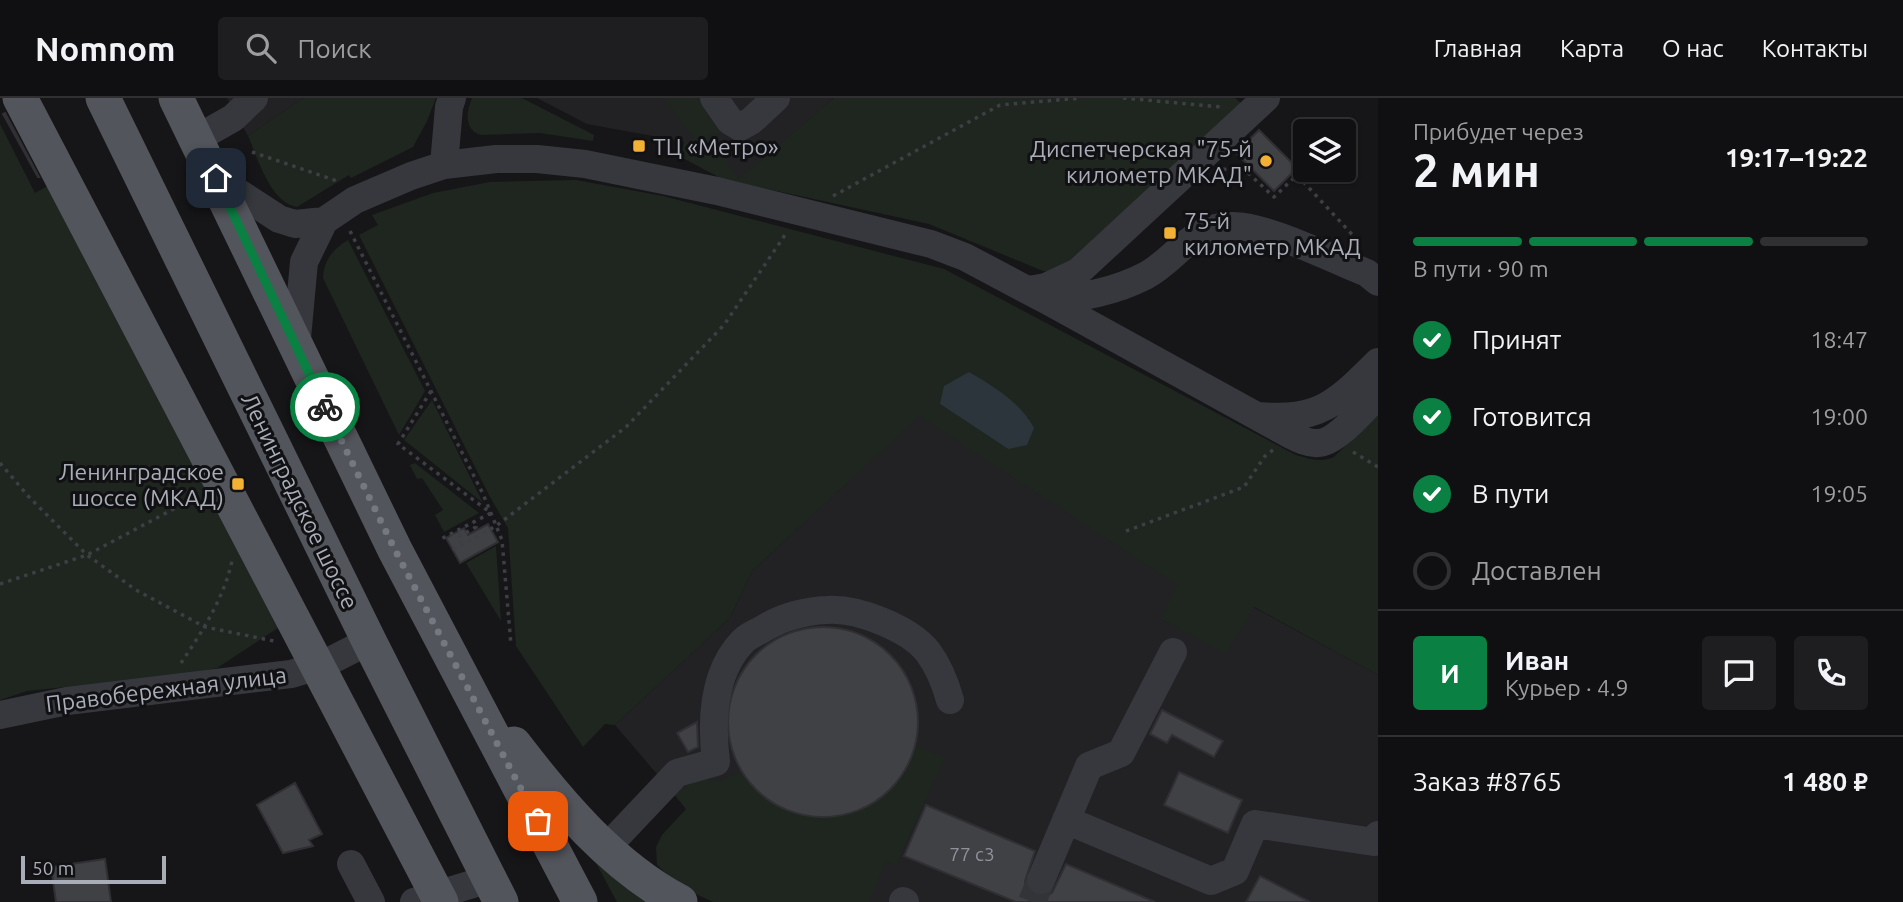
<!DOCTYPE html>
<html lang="ru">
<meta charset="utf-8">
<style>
body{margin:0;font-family:Ubuntu,sans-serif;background:#1e1e20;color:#f1f3f6;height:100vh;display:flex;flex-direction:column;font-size:26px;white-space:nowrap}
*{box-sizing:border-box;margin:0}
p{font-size:23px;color:#9c9d9f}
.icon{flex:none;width:38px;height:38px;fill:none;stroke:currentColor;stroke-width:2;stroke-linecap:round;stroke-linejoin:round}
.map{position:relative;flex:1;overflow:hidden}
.panel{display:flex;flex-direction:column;background:#101012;width:525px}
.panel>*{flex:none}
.tools{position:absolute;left:1293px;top:21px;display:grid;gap:14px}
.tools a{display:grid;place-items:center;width:63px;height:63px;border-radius:7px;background:#101012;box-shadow:0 2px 5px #0004,0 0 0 2px #303032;font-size:35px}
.scale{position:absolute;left:21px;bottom:18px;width:145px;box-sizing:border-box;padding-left:7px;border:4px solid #a8adb8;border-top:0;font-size:19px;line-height:24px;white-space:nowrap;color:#a8adb8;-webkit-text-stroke:5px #111113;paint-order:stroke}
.pin{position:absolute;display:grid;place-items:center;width:60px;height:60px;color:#fff;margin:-30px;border-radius:14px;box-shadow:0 4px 10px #0006}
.courier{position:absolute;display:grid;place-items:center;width:70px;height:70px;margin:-35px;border:5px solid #0b8043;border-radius:50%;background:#fff;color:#222;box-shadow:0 2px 9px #0007}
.head em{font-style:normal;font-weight:700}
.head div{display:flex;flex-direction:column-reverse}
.head{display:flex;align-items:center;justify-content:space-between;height:119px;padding:0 35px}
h1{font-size:46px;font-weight:700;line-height:52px}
.bar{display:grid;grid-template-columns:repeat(4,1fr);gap:10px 7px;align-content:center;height:84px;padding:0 35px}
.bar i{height:9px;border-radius:5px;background:#303032}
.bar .active{background:#0b8043}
.bar p{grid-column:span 4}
.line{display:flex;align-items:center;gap:18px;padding:0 35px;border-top:2px solid #303032}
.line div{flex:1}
.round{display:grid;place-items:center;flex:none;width:74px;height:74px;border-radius:7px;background:#1e1e20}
ol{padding:0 35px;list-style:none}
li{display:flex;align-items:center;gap:21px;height:77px}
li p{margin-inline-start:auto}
li .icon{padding:7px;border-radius:50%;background:#0b8043;color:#fff;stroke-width:4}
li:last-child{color:#9c9d9f}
li i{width:38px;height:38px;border:4px solid #303032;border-radius:50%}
header{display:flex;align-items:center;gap:42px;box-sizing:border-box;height:98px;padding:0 35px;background:#101012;border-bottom:2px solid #303032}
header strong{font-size:33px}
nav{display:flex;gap:38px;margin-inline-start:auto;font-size:24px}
.search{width:490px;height:63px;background:#1e1e20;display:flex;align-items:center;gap:18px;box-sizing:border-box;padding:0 24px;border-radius:7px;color:#9c9d9f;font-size:26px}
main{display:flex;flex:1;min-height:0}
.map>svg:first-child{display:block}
</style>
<header>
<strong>Nomnom</strong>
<div class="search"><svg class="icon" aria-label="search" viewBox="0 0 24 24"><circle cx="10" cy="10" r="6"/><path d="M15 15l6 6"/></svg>Поиск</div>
<nav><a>Главная</a><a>Карта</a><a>О нас</a><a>Контакты</a></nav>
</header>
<main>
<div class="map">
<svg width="1378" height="804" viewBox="0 0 1378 804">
<rect width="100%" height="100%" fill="#161618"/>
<path fill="#222225" d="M 227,0 L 303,0 L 248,38 Z
M 537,0 L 834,0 L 739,82 L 697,46 L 587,26 Z
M 920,317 L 1178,487 L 1162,520 L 1253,509 L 1378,577 L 1378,804 L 840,804 L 686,710 L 615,627 L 730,520 L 752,473 Z"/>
<path fill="#1e261f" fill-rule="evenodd" d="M 303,0 L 436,0 L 427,23 L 413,49 L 351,80 L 349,77 L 297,109 C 270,105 258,60 248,38 Z
M 472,0 L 522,0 L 594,37 L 593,43 L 540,35 L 481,37 C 464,32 466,14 472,0 Z
M 665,0 L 697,0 L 722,34 L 707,38 L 739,81 L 834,0 L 1235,0 L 1241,5 L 1074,162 L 1054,173 L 1043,173 L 929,126 L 722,81 L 681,59 L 684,43 L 696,45 Z
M 0,26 L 35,95 L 51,86 L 284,526 L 217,570 L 189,576 L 27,593 L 0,602 Z
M 576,82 L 663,98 L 944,171 L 1296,357 C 1310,361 1320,365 1334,359 L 1378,316 L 1378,577 L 1254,509 L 1226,555 L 1161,521 L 1177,487 L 920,318 L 752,473 L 730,520 L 615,627 L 605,626 L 583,649 L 516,548 L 508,430 L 490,399 L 359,137 L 378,127 L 372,117 L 433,95 L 490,84 ZM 940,306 L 1029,320 L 1008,351 Z
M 348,142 L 425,293 L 399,337 L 323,180 C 324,162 333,151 348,142 Z
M 432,302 L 483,405 L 404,342 Z
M 415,365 L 479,415 L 444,434 L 435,417 L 443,412 L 422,380 L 417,381 L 410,367 Z
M 496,448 L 501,523 L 466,465 Z
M 916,648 L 945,659 L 897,766 L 886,763 L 869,804 L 713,804 L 679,788 L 657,767 L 656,749 L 662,737 L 686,711 L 673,695 L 699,681 L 720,683 L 740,675 C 755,691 771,705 792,714 C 829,728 880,710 903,678 C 909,669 912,657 916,648 Z
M 582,739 L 661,804 L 617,804 Z"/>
<path fill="#2c353c" d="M 969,274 C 992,287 1022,306 1034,330 L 1027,347 L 1008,351 L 940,306 L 944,288 Z"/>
<path fill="#404145" stroke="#303034" stroke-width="2" d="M 5,15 L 39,79 L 38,79 L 3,16 Z
M 1259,32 L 1297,70 L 1274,93 L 1236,55 Z
M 488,426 L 498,444 L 460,465 L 446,440 L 464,430 L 468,437 Z
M728 624a95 95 0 1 1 190 0a95 95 0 1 1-190 0Z
M 1162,612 L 1223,643 L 1214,659 L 1172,637 L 1167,645 L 1150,636 Z
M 697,624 L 698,649 L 688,654 L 677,635 Z
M 1179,674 L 1242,702 L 1228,735 L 1164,707 Z
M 295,685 L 322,736 L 309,742 L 313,748 L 283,755 L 257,707 Z
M 926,707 L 1035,753 L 1025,783 L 1027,791 L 1035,798 L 1044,798 L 1052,795 L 1066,766 L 1155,804 L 1016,804 L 904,758 Z
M 105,761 L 111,804 L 56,804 L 51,769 Z
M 1260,778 L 1310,804 L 1246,804 Z"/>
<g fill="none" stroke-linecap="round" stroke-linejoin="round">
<path stroke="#333438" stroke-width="28" stroke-dasharray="28 14" stroke-linecap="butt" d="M 1032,804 L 1041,782"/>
<path stroke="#3d3f44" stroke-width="3.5" stroke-dasharray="3.5 5" stroke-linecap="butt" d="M 1123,0 L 1222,9
M 252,54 L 340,84
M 1223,71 L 1247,74 L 1274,99 L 1297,77 L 1360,145
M 833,98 L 1000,7 L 1081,0
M 350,133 L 483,396 L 502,442 L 511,547
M 431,293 L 398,346 L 491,415 L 441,441
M 1353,354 L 1378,369
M 0,365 L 29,399 L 87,457 L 136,492 L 205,529 L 274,543
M 1126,433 L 1244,389 L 1265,358 L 1273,352
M 462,446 L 458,439 L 476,429 L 473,424
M 453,452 L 496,428 L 626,329 L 724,227 L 787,134
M 0,486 L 87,457 L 200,397
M 181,565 C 202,534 224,500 232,463"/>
<path stroke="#37383d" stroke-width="28" d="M 714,0 L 730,23 L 740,29 L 751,23 L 776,0
M 196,41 L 233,20 L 254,0
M 444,67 L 449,9 L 452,0
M 216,80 L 279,121 L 295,126 L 324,123
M 1028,192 L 1046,189 L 1078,174 L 1266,0
M 1048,203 C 1082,199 1114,194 1145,178 C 1177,161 1189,129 1231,128 C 1263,126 1334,162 1367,175 L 1378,184
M 296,251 L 304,164 L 324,123 L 355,102 L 411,78 L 444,67 L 496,61 L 537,61 L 585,66 L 717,93 L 931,146 L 965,159 L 1048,203 L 1291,337 C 1299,341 1309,346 1318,345 C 1336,345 1365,310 1378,297
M 1258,318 C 1319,323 1336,306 1378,264
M 0,617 L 67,603 L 291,576 L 322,567 L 369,543
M 1066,722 L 1211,783 L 1235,773 L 1255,726 L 1374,744 L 1378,737
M 606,750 L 677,675 L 716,664 C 711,623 712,575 743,543 C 748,538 755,535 761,532 C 780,520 804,513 827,512 C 857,510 909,530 928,554 C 939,569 945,584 950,602
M 351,766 L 371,804
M 1041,782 L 1089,668 L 1121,655 L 1173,554
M 903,803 L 905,804
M 414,804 L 489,781"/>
<path stroke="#53555c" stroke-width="35" d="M 20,0 L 441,804
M 103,0 L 369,543 L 501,804
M 176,0 L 395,452 L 580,804
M 514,646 C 560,706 612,768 680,804"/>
</g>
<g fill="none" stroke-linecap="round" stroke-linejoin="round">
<path stroke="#757880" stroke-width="7" stroke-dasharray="0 12.6" d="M 325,309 L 395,452 L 538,723"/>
<path stroke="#0b8043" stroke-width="9" d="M 216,80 L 325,309"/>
</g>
<g fill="#f2b134" stroke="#111113" stroke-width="2.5">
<rect x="632" y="41" width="14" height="14" rx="3.5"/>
<circle cx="1266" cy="63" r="7"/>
<rect x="1163" y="128" width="14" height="14" rx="3.5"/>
<rect x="231" y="379" width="14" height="14" rx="3.5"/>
</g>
<g text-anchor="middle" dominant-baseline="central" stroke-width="6" stroke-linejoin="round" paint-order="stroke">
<g font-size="19" fill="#8e929b">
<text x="972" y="756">77 с3</text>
</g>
<g font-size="23" fill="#a8adb8" stroke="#111113" text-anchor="start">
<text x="653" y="48">ТЦ «Метро»</text>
<text x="1252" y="50" text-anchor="end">Диспетчерская "75-й<tspan x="1252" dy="26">километр МКАД"</tspan></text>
<text x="1184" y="122">75-й<tspan x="1184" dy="26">километр МКАД</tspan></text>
<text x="224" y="373" text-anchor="end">Ленинградское<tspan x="224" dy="26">шоссе (МКАД)</tspan></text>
</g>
<g font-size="23" fill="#a8adb8" stroke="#111113">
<text transform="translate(300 403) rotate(64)">Ленинградское шоссе</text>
<text transform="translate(166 591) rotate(-7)">Правобережная улица</text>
</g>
</g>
</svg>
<div class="tools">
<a><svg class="icon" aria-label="layers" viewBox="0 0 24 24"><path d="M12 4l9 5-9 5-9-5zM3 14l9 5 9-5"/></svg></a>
</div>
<div class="scale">50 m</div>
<div class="pin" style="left:538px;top:723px;background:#ea580c"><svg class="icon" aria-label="bag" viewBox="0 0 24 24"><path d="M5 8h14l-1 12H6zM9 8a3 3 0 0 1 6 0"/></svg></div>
<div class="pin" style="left:216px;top:80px;background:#1f2937"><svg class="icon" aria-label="home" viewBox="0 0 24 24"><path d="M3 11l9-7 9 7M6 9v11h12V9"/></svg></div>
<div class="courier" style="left:325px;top:309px"><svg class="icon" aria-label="bike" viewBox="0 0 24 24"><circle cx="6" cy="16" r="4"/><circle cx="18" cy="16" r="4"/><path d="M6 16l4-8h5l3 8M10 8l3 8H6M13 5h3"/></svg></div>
</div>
<section class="panel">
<div class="head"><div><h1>2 мин</h1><p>Прибудет через</p></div><em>19:17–19:22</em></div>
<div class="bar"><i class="active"></i><i class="active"></i><i class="active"></i><i></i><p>В пути · 90 m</p></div>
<ol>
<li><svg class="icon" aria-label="check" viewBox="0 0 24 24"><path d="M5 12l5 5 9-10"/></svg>Принят<p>18:47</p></li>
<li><svg class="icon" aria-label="check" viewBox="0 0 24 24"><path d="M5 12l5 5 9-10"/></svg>Готовится<p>19:00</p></li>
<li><svg class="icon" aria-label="check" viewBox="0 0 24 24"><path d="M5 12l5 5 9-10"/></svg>В пути<p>19:05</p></li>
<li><i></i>Доставлен</li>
</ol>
<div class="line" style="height:126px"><b class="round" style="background:#0b8043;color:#fff">И</b><div><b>Иван</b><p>Курьер · 4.9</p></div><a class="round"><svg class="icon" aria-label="chat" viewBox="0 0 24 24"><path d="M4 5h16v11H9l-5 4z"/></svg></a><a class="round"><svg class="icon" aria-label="phone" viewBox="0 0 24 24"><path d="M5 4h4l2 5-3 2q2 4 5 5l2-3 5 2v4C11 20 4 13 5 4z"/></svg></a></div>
<div class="line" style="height:91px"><div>Заказ #8765</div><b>1 480 ₽</b></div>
</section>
</main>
